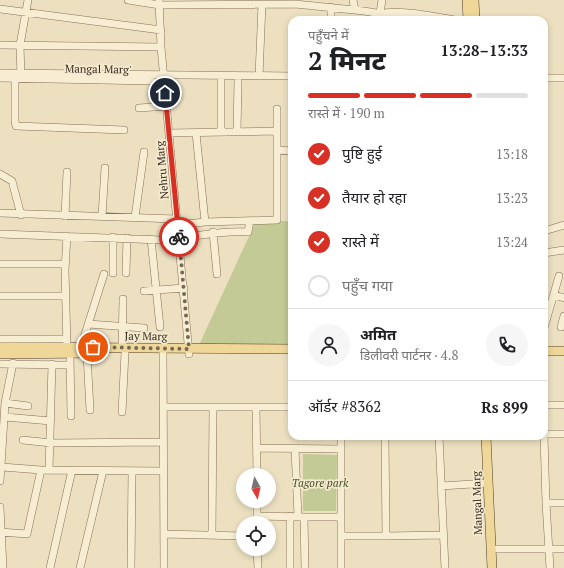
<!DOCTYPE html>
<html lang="hi">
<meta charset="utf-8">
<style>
body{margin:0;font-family:"PT Serif","Noto Sans Devanagari",serif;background:#f6f6f6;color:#202124;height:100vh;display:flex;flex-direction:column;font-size:15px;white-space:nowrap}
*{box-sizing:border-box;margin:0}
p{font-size:13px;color:#757577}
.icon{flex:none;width:22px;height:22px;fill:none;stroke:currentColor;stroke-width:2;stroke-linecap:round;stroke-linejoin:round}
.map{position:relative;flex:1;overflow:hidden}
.panel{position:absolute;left:288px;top:16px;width:260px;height:424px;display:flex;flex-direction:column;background:#fff;border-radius:12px;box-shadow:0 2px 6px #0003}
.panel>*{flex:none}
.needle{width:26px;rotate:172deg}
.buttons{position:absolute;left:236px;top:468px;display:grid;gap:8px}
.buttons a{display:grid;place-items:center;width:40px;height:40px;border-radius:50%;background:#fff;box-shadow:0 2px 6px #0003;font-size:20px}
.pin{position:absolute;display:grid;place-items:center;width:34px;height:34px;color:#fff;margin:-17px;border:2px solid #fff;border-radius:50%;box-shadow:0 1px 4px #0007}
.courier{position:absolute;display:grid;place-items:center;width:40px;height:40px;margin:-20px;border:3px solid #d93025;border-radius:50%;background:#fff;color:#222;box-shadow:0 1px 5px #0007}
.headline em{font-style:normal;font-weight:800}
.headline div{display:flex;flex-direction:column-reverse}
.headline{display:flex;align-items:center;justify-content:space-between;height:68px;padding:0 20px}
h1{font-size:26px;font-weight:800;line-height:30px}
.bar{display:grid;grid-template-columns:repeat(4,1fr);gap:6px 4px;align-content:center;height:48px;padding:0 20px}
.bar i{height:5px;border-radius:3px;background:#e0e0e0}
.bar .on{background:#d93025}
.bar p{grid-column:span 4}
.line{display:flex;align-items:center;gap:10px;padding:0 20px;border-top:1px solid #e0e0e0}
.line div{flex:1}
.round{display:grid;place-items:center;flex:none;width:42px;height:42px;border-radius:21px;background:#f6f6f6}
ol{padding:0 20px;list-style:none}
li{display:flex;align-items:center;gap:12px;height:44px}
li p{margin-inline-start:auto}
li .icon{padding:4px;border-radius:50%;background:#d93025;color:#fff;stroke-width:4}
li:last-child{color:#757577}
li i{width:22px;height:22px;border:2px solid #e0e0e0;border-radius:50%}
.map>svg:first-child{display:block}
</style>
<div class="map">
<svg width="564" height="568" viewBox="0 0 564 568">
<rect width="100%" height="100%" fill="#ece0c1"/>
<path fill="#c3ca95" d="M 256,221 L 292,221 L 292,345 L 199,345 Z
M 303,454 L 337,455 L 336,511 L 303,511 Z"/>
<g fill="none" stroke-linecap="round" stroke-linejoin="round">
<defs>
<path id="minor" d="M 128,0 L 160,5 L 295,4 L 364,11 L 382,14 L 388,17 L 411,20
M 159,0 L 161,47 L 189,354
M 353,0 L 355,10
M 0,9 L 161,30
M 380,13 L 382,0
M 382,14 C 392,8 442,18 456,20
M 331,20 L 331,7
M 0,45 L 161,47
M 0,73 L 292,76
M 15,73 L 15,121 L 16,126 L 124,130
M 259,76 L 262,4
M 21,77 L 20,45 L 28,0
M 0,78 L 152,81
M 544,78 L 564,78
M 221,81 L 221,132
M 139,108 L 167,106
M 237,132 L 238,81
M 169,133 L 277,131
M 196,133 L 205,222
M 277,150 L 292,151
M 0,174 L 12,181 L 21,215
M 0,213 L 177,219
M 65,216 L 67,172
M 102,216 L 105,168
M 135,217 L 144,152
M 178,225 L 205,222 L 277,220 L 277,109
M 544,231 L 564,225
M 213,232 L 217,274
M 0,234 L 161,240 C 190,238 218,230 248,232 L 250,221
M 151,239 L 160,327
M 544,253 L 564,250
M 0,264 L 65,264
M 113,273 L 113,237
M 126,273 L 127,238
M 144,291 L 184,288
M 554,295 L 564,298
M 0,296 L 65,296
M 88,324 L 144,328
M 561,327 L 564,316
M 544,328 L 559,276
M 0,339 L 66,339
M 67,347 L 65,270 L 67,236
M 81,347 L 104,274
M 122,348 L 123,299
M 163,349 L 164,568
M 70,354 L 71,416
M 87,354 L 90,410
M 0,364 L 70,365
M 5,403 L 28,406
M 544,405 L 564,405
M 163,407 L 292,407
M 256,407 L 257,475
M 122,412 L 125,353
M 5,417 L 51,421
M 544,434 L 564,434
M 385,436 L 386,536 L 443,535
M 439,436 L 445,568
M 544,436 L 546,503
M 23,440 L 51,443 L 163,442
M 257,448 L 341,449
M 295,449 L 298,516
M 2,467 L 41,470 L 163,471
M 49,470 L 52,364
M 0,481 L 5,403 L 13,363
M 441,486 L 488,483
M 257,501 L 257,523
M 0,507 L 3,568
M 257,516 L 304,517 L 305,568
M 304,517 L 341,517
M 0,532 L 27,534 L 41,470
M 164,534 L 243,536
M 212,535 L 213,407
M 341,536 L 386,536
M 257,549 L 258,568
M 497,549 L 564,549
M 50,568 L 72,470
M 80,568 L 103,471
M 131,568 L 132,471
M 290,568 L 290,516
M 341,568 L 341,436
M 550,568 L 546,503 L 564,503"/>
<path id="major" d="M 467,0 L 468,20
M 474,0 L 475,20
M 0,347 L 292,349
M 544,351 L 564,351
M 0,354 L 91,353
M 486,436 L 492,568"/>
</defs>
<use href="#minor" stroke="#857159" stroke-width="8"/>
<use href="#major" stroke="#533f2d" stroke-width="10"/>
<use href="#minor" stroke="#f7edd3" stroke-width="7"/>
<use href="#major" stroke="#efd699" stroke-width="9"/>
</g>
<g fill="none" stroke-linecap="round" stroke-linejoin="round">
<path stroke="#756956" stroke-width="4" stroke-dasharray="0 7.2" d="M 93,347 L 189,349 L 179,237"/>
<path stroke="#d93025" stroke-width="5" d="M 165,93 L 179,237"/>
</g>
<g text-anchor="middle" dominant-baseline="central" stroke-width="3.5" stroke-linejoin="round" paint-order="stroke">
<g font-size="11" fill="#35291d" stroke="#f4ead0">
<text transform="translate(98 69) rotate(1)">Mangal Marg'</text>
<text transform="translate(162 170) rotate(-95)">Nehru Marg</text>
<text transform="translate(146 336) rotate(1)">Jay Marg</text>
<text transform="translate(477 503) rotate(-92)">Mangal Marg</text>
</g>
<g font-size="11" font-style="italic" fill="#455124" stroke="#f4ead0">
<text x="320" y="483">Tagore park</text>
</g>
</g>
</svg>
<div class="buttons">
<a><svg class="needle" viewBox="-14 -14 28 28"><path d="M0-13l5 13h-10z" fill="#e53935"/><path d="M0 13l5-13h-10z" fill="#757577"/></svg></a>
<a><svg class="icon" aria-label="locate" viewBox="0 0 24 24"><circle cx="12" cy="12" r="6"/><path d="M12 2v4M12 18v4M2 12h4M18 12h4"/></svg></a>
</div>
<div class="pin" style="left:93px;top:347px;background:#ea580c"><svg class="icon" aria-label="bag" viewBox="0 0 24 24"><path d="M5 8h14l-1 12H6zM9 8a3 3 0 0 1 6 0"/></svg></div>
<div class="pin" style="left:165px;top:93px;background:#1f2937"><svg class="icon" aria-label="home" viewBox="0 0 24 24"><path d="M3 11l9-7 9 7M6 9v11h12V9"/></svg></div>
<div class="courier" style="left:179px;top:237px"><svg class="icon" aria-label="bike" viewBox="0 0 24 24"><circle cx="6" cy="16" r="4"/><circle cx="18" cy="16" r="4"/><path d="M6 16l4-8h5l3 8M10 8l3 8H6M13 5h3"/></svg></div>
<section class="panel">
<div class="headline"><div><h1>2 मिनट</h1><p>पहुँचने में</p></div><em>13:28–13:33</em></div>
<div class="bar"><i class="on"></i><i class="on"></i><i class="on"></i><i></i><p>रास्ते में · 190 m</p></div>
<ol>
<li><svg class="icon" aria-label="check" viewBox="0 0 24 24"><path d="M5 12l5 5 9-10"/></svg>पुष्टि हुई<p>13:18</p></li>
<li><svg class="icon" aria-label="check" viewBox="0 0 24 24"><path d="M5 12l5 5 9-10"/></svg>तैयार हो रहा<p>13:23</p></li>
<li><svg class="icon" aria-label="check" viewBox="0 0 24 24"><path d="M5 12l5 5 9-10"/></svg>रास्ते में<p>13:24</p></li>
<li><i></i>पहुँच गया</li>
</ol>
<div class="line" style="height:72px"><a class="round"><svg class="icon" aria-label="person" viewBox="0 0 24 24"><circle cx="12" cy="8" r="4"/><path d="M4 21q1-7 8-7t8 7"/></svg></a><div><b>अमित</b><p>डिलीवरी पार्टनर · 4.8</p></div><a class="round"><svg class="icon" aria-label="phone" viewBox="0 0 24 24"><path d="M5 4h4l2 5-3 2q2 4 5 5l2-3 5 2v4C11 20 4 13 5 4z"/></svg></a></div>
<div class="line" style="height:52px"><div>ऑर्डर #8362</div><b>Rs 899</b></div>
</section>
</div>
